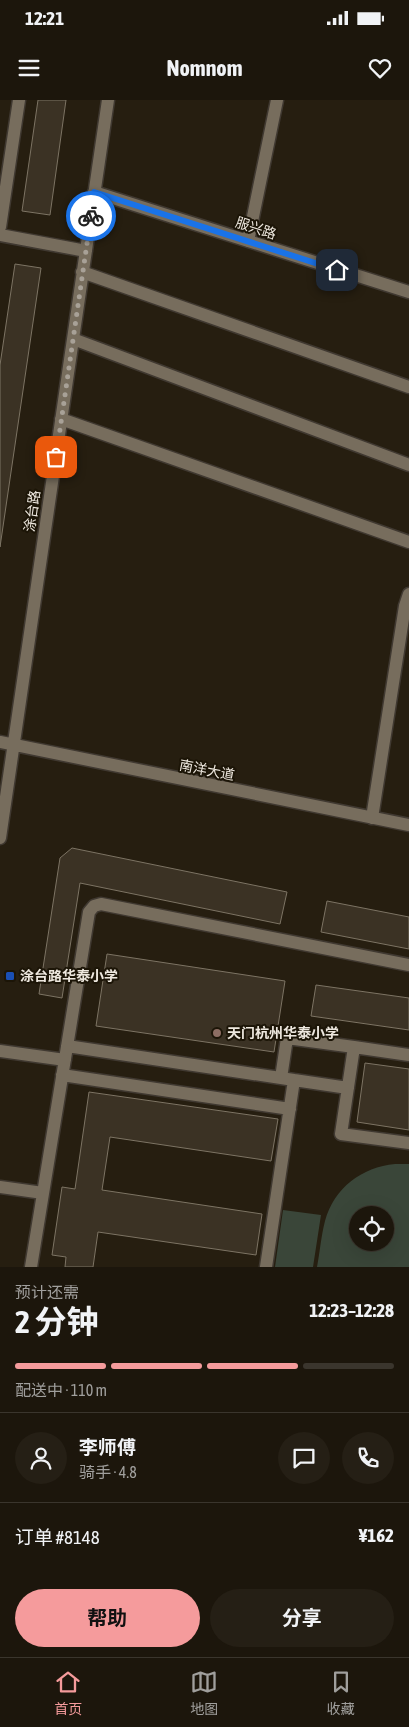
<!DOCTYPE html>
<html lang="zh">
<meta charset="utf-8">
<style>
body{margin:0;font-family:"Asap Condensed","Noto Sans SC",sans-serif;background:#251f15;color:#f1f3f6;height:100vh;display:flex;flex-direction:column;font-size:19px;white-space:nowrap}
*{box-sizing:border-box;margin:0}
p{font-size:16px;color:#a09f9d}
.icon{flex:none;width:28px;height:28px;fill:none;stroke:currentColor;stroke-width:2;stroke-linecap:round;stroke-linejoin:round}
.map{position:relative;height:1167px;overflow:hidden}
.drawer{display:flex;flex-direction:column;background:#1c160c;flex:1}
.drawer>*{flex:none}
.controls{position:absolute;left:349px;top:1106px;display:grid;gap:10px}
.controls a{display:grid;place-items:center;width:45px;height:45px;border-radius:50%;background:#1c160c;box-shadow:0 5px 20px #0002,0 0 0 1px #3a352d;font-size:25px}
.pin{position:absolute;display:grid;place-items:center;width:42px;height:42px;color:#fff;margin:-21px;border-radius:10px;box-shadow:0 2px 8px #0006}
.courier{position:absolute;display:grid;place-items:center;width:50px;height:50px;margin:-25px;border:4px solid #1a73e8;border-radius:50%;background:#fff;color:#222;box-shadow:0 1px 6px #0007}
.headline em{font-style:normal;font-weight:700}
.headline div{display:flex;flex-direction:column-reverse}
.headline{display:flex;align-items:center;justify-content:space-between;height:85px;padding:0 15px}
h1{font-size:32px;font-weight:700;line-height:38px}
.bar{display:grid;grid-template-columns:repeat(4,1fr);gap:8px 5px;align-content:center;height:60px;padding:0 15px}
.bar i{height:6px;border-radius:4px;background:#3a352d}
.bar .active{background:#f59b9c}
.bar p{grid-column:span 4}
.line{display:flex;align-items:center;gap:12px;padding:0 15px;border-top:1px solid #3a352d}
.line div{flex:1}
.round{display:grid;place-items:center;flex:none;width:52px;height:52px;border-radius:26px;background:#251f15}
.primary-button{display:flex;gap:10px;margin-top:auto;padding:10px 15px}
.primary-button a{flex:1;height:58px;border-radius:30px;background:#f59b9c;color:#111;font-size:20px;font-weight:700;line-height:58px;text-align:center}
.primary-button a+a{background:#251f15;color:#f1f3f6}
.status{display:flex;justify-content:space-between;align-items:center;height:35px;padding:0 25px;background:#1c160c;direction:ltr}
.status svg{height:14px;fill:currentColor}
header{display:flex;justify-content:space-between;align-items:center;height:65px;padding:0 15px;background:#1c160c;font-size:22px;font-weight:700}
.tab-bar{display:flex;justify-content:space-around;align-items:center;height:70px;border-top:1px solid #3a352d;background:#1c160c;font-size:14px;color:#a09f9d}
.tab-bar a{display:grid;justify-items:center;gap:2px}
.tab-bar .active{color:#f59b9c}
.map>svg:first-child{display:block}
</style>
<div class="status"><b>12:21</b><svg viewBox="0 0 49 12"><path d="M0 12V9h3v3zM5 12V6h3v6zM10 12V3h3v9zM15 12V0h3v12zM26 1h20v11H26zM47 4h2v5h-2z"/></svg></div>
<header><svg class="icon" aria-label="menu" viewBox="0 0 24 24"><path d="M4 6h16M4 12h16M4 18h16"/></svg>Nomnom<svg class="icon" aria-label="heart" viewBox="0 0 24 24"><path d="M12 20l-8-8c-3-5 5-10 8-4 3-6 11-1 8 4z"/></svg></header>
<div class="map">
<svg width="409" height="1167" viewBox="0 0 409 1167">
<rect width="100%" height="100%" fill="#261e10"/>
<path fill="#3a4639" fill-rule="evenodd" d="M 395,1064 L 409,1064 L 409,1167 L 317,1167 C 320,1152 321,1136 325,1121 C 334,1088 362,1067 395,1064 ZM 358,1115 L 385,1115 L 385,1142 L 358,1142 Z
M 283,1110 L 321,1115 L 313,1167 L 275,1167 Z"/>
<path fill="#3b3224" stroke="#7d7464" d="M 38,0 L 66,0 L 50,115 L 22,111 Z
M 15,164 L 41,168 L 0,447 L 0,265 Z
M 72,748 L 287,792 L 280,824 L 80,783 L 62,898 L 39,894 L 60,758 Z
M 327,801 L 409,817 L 409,849 L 321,832 Z
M 107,854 L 285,881 L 274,952 L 96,926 Z
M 316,885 L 409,898 L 409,930 L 311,916 Z
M 365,963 L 409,969 L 409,1030 L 357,1022 Z
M 89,992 L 278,1019 L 271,1061 L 110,1037 L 102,1090 L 262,1114 L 256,1155 L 98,1132 L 93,1167 L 65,1167 L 66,1157 L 52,1155 L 62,1087 L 75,1089 Z"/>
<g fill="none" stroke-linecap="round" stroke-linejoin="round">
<defs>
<path id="minor" d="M 94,92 L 409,192
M 0,127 L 19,0
M 0,135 L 86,151
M 248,141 L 277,0
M 82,172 L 409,287
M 73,239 L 409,365
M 61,319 L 409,442
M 0,642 L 409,725
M 372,718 L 405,506 L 409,494
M 0,738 L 108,0
M 67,946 L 294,980 L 266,1167
M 0,951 L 65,960
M 409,955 L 354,947 L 341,1034 L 409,1043
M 62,975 L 290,1009
M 281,978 L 287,938 L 354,947
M 294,980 L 348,988
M 0,1087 L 43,1093
M 31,1167 L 89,812 L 94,806 L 101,804 L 409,865"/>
</defs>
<use href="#minor" stroke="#403931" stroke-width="15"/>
<use href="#minor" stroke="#776d5d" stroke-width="12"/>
</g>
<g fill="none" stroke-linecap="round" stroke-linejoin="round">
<path stroke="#a8a197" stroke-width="5" stroke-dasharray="0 9" d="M 56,357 L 91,116"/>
<path stroke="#1a73e8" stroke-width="6" d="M 91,116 L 94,92 L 337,170"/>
</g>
<rect fill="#1a4fb4" stroke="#1c1507" stroke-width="2" x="5" y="871" width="10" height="10" rx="2.5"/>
<circle fill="#8d6e63" stroke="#1c1507" stroke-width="2" cx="217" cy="933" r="5"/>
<g text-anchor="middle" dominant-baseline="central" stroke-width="4" stroke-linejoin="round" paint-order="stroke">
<g font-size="14" fill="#eee8df" stroke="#1c1507">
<text transform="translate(256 128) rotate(18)">服兴路</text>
<text transform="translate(32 411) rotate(-82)">涂台路</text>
<text transform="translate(207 670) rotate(11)">南洋大道</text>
</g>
<g font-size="14" font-weight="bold" fill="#eee8df" stroke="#1c1507" text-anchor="start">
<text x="20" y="876">涂台路华泰小学</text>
<text x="227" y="933">天门杭州华泰小学</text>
</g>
</g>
</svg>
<div class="controls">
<a><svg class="icon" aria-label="locate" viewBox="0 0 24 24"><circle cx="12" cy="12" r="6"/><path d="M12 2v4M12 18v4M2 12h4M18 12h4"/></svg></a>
</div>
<div class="pin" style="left:56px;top:357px;background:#ea580c"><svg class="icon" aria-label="bag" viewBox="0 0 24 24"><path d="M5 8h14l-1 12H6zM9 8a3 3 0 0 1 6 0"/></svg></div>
<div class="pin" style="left:337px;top:170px;background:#1f2937"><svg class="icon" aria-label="home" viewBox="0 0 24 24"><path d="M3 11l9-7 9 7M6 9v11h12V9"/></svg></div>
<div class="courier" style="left:91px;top:116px"><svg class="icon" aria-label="bike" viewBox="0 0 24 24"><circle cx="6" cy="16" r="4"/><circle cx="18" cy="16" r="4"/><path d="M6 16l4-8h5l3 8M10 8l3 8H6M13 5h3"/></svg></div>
</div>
<section class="drawer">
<div class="headline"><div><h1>2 分钟</h1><p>预计还需</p></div><em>12:23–12:28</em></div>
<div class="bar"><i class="active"></i><i class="active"></i><i class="active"></i><i></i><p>配送中 · 110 m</p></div>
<div class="line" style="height:90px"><a class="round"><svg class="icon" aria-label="person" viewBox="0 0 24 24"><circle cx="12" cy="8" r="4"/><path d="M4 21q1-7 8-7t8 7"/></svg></a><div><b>李师傅</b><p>骑手 · 4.8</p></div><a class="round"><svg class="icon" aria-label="chat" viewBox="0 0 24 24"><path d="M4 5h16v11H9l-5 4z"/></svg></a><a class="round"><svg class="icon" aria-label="phone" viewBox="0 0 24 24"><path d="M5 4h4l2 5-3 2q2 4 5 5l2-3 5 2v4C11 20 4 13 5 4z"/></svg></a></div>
<div class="line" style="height:65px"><div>订单 #8148</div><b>¥162</b></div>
<div class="primary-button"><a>帮助</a><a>分享</a></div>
</section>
<nav class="tab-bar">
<a class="active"><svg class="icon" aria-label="home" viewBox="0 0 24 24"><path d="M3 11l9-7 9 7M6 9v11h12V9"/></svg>首页</a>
<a><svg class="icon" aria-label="map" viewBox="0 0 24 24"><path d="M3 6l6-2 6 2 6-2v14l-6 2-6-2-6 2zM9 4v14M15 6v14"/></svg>地图</a>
<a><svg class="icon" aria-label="saved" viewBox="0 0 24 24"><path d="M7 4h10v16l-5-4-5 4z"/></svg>收藏</a>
</nav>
